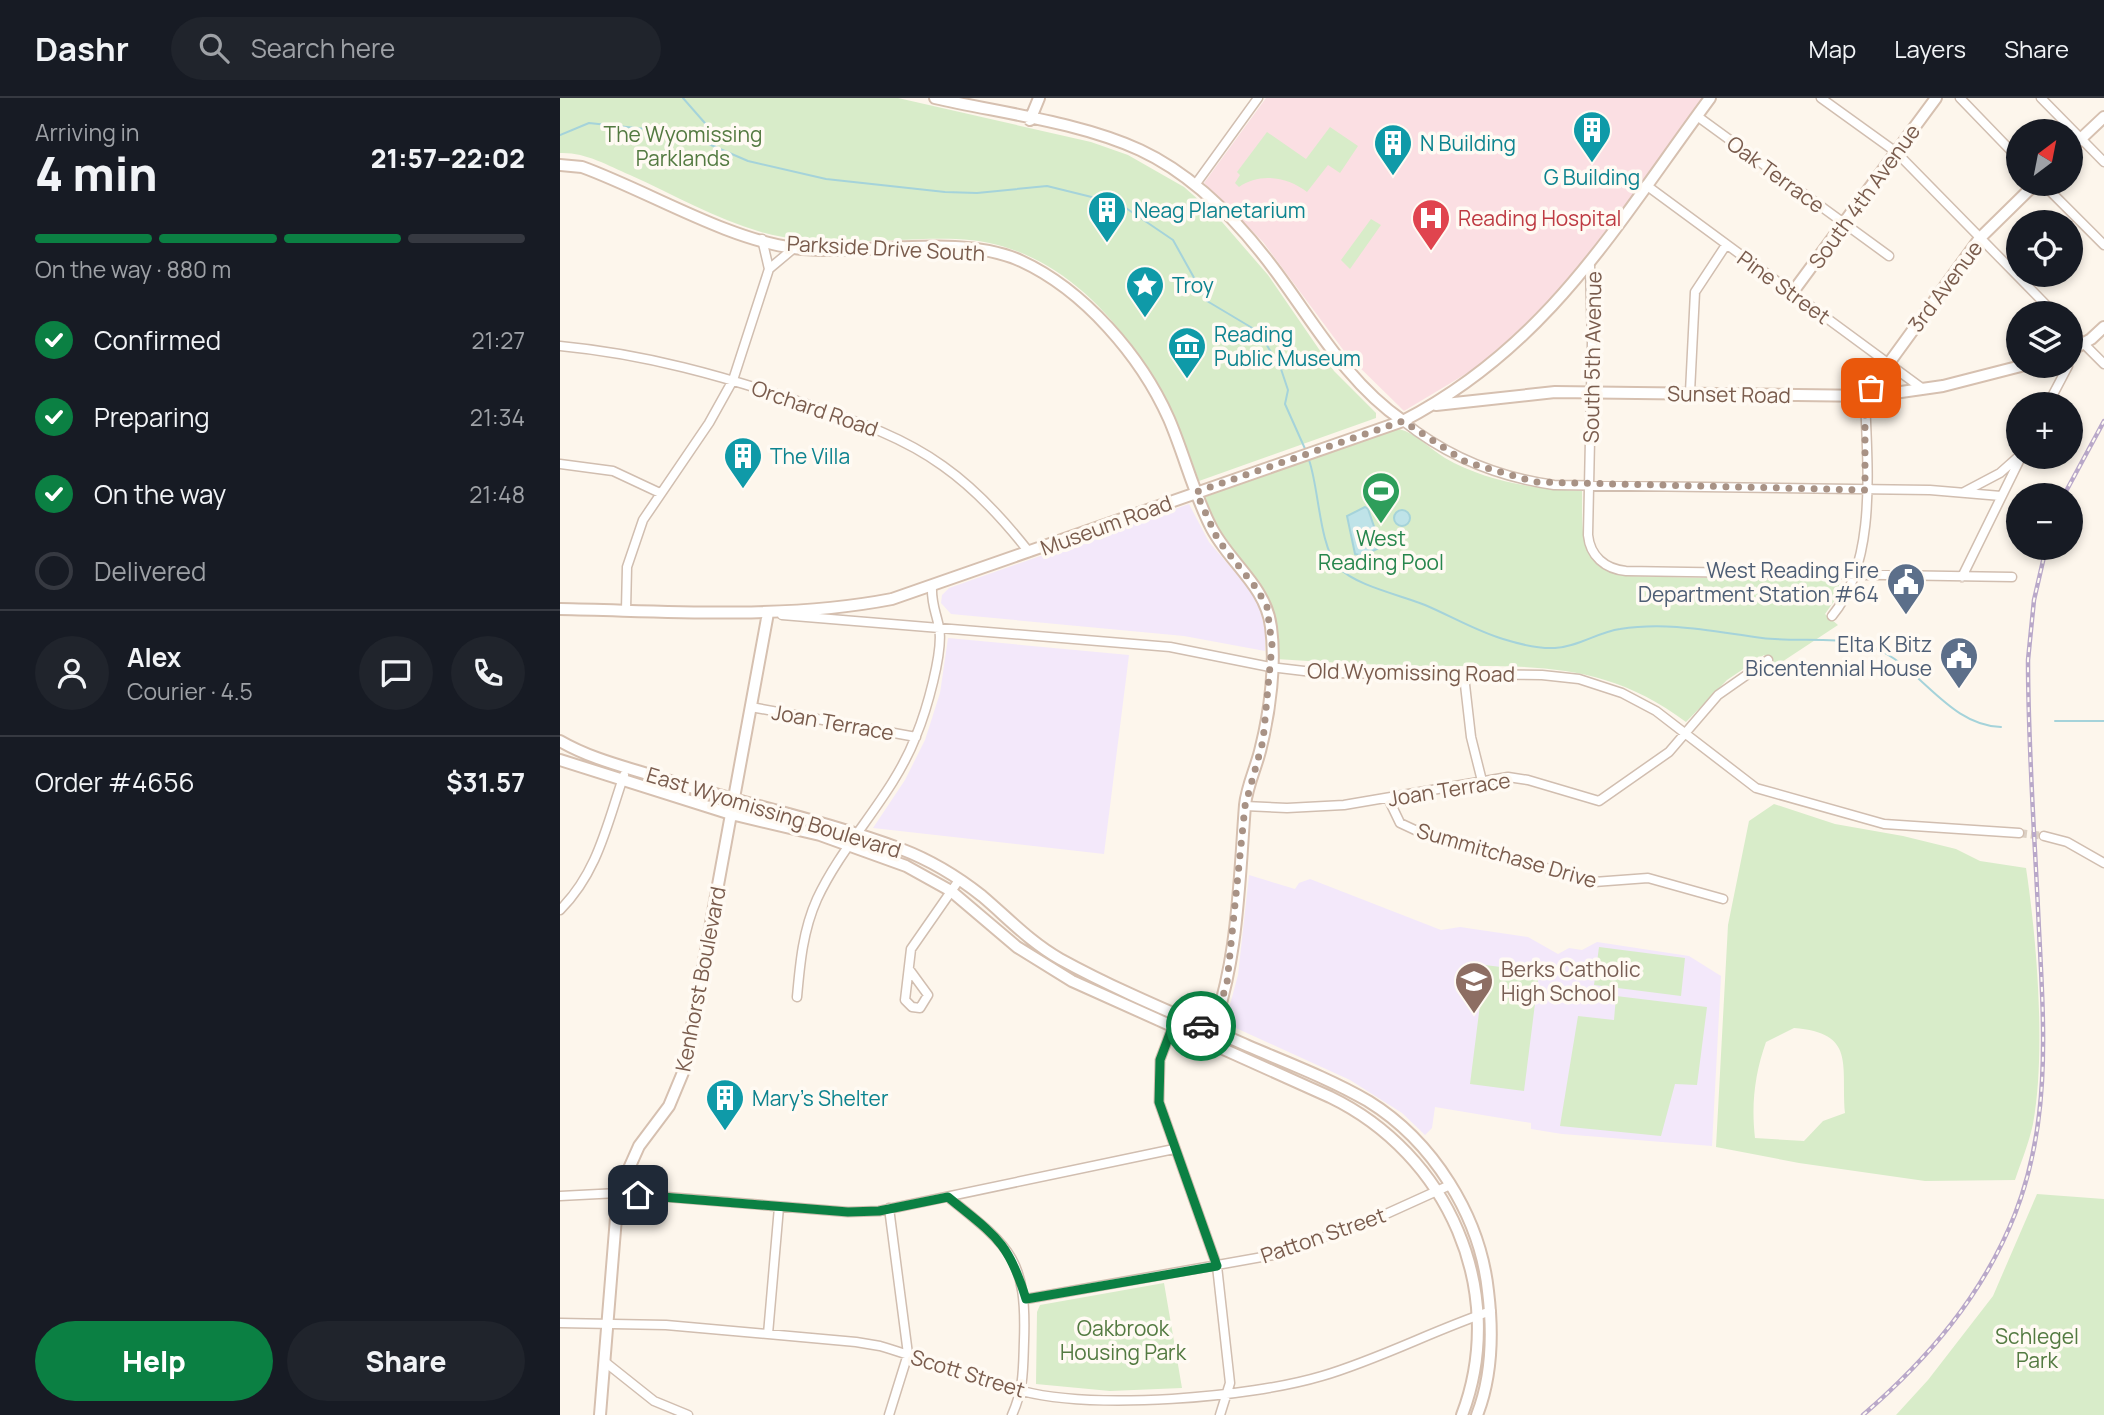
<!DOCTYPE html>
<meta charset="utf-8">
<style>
body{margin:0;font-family:Manrope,sans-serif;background:#20242c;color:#f1f3f6;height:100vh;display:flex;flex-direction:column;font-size:26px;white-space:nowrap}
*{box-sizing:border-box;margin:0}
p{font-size:23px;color:#9ea1a6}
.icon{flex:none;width:38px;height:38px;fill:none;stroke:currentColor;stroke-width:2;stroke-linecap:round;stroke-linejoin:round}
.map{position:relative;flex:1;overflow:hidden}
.drawer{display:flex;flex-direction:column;background:#171b24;width:560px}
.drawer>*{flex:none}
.needle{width:46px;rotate:32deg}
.tools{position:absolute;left:1446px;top:21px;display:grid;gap:14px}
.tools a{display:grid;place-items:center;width:77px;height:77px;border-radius:50%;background:#171b24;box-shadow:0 4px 10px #0003;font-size:35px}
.pin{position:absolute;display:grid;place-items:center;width:60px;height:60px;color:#fff;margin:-30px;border-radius:14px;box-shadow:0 4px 10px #0006}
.courier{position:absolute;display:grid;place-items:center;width:70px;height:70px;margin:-35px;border:5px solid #0b8043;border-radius:50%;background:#fff;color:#222;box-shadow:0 2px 9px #0007}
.summary em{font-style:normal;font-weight:800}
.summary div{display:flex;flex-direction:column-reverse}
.summary{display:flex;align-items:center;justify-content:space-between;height:119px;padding:0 35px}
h1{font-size:46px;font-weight:800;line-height:52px}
.bar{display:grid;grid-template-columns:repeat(4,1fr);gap:10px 7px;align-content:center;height:84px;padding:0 35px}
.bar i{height:9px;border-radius:5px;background:#363941}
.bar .selected{background:#0b8043}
.bar p{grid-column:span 4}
.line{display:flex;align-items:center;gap:18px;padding:0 35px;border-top:2px solid #363941}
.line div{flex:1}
.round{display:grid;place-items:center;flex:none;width:74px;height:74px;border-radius:37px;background:#20242c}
ol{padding:0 35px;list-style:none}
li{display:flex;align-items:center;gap:21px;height:77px}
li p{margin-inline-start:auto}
li .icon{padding:7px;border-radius:50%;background:#0b8043;color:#fff;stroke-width:4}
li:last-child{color:#9ea1a6}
li i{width:38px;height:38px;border:4px solid #363941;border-radius:50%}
.cta{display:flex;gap:14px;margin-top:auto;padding:14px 35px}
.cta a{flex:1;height:80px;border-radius:42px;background:#0b8043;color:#fff;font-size:28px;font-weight:800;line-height:80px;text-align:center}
.cta a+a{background:#20242c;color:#f1f3f6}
header{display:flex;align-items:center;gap:42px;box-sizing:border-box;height:98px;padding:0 35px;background:#171b24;border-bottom:2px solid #363941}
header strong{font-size:33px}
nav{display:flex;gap:38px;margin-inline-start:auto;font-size:24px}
.search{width:490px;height:63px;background:#20242c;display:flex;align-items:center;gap:18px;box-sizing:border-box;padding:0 24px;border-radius:38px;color:#9ea1a6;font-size:26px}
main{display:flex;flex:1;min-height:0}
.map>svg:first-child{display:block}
</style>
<header>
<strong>Dashr</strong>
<div class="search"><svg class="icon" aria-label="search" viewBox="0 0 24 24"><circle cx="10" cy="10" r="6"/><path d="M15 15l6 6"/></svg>Search here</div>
<nav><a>Map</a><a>Layers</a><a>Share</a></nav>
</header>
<main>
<section class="drawer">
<div class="summary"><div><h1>4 min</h1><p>Arriving in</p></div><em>21:57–22:02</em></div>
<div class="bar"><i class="selected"></i><i class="selected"></i><i class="selected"></i><i></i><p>On the way · 880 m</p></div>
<ol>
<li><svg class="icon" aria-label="check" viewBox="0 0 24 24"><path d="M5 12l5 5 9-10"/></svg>Confirmed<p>21:27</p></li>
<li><svg class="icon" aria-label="check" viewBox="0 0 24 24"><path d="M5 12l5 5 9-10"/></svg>Preparing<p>21:34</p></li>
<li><svg class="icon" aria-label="check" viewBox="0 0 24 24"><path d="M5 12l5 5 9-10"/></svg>On the way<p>21:48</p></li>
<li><i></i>Delivered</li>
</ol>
<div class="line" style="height:126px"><a class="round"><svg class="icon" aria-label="person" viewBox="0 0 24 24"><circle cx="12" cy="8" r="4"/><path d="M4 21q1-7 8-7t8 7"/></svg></a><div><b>Alex</b><p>Courier · 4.5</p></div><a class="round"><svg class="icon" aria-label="chat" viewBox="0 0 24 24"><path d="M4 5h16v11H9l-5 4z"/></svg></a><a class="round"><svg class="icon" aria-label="phone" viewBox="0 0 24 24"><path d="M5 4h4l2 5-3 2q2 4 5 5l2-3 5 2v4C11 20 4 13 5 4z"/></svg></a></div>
<div class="line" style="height:91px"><div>Order #4656</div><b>$31.57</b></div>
<div class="cta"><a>Help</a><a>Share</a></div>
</section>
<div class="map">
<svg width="1544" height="1317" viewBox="0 0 1544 1317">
<rect width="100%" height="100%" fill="#fdf6ec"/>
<path fill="#f3e8fa" d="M 629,406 L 649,444 L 692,494 L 699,508 L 705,532 L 705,553 L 624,538 L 391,516 L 381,505 L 382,497 L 389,490 Z
M 388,540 L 569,557 L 544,756 L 313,730 L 345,682 L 365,642 L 380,595 Z
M 689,777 L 735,791 L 739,785 L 750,781 L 881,832 L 900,829 L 968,839 L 998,856 L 1009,850 L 1022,852 L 1037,844 L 1129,858 L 1161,878 L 1152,1048 L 1002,1036 L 971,1031 L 971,1025 L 875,1009 L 872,1030 L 865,1037 L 842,1015 L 790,982 L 665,925 L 678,877 Z"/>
<path fill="#fbdfe3" d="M 706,0 L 1144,0 L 1025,163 L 964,231 L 929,262 L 844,313 L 787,257 L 703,144 L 644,85 Z"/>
<path fill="#d8ecc9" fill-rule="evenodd" d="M 0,0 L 338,0 L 531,44 L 568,57 L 624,89 L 656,117 L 708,177 L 774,273 L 816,315 L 816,320 L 639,383 C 603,275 524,145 396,141 C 333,139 263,152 201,134 C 156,121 112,96 70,77 C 47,67 25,54 0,55 Z
M 770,29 L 798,48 L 780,75 L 768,67 L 747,94 C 728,79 700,74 679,89 L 675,85 L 680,77 L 677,74 L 707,34 L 746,61 Z
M 811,121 L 821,127 L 790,171 L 781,162 Z
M 839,331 C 856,335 870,351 885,360 C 927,384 975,391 1022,393 C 1023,432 1016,468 1065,478 L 1278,483 L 1284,489 L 1265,516 L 1278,527 L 1214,569 L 1204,557 L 1167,582 L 1126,624 C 1040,559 961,569 860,568 C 812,567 764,564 716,561 L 716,527 L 658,438 L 644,399 Z
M 1214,706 L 1275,726 L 1343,738 L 1396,751 L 1420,763 L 1466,770 C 1477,842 1486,955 1473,1026 C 1469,1045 1461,1064 1455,1082 L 1365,1083 L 1239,1065 L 1156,1049 L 1168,827 L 1189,723 ZM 1234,930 C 1296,935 1281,966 1285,1015 L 1263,1023 L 1244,1043 L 1195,1040 C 1191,1006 1195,975 1206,944 Z
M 1039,849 L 1125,860 L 1121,898 L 1034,887 Z
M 925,867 L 979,874 L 964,993 L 910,986 Z
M 1056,898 L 1147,909 L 1137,987 L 1115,986 L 1101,1038 L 1000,1028 L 1018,918 L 1054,922 Z
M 1477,1096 L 1544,1101 L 1544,1317 L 1336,1317 L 1368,1282 L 1433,1198 Z
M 604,1185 L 622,1290 L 550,1293 L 476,1286 L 477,1214 L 480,1207 Z"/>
<path fill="#bfe3e8" stroke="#a5d3da" stroke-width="2" d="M 805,409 L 808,411 L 821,449 L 803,458 L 795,456 L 787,418 Z
M834 420a8 8 0 1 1 16 0a8 8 0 1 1-16 0Z"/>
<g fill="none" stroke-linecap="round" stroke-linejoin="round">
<path stroke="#a5d3da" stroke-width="2" d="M 123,0 L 151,32 L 155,47
M 0,37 L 29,25 L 123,35 L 188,63 L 266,81 L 385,94 L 417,95 L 487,88 L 560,106 L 613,142 L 647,203 L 699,234 L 721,271 L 728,292 L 725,306 L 746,353
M 749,362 C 759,390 759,447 778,469 C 796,488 841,497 865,507 C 891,518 916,533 943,541 C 959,546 978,551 995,550 C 1018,549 1038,534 1060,531 C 1109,523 1155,534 1202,540 C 1234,544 1267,539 1298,545 C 1355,555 1382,627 1441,629
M 1495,623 L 1544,623"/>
<path stroke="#dcd0c4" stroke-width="8" stroke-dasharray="8 4" stroke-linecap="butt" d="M 1459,735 L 1484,738"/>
<defs>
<path id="street" d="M 1261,0 L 1336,54 L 1494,215
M 1400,0 L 1458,60
M 1481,0 L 1544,64
M 1137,18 L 1329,158
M 1483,86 L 1544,147
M 635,87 L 698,0
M 1086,87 L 1363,291
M 1030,168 L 1032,245 L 1028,437 C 1030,458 1045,471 1066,473 L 1452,479
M 209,171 L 234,150
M 1510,232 L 1544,266
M 0,248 C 85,256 163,278 243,305 C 292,322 340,337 383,368 C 417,392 444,422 469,454
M 1130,294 L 1135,194 L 1166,147
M 1488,306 L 1508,268
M 843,323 C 888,359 937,379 994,387 L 1370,392 L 1441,398
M 0,366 L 53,373 L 100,395
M 1404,394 L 1440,375 L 1458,359
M 1402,479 L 1461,359
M 66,512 L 67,469 L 83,422 L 149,325 L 173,282 L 209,171 L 202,141
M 222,517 L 610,549 L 710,569 L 761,575 L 982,577 L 1019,581 L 1062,595 L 1096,613 L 1196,690 L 1324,726 L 1459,735
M 1272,518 C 1318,463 1307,366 1305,298
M 904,578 L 911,639 L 922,683
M 191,609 L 356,639
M 828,700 L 840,725 L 855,732 L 1034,784 L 1088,780 L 1163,801
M 685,708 L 727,710 L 784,707 L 948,679 L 968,682 L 1039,703 L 1109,654 L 1158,597 L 1208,562
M 1484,738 L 1507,744 L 1544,765
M 0,812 C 38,774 47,726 64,677
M 349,871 L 368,897 L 360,910 L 352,909 L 345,902 L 351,851 L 399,782
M 237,899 C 240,865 243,832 257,801 C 284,743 333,698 356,638 C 366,614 384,553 379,529 C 376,514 371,505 372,488
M 617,917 L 600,962 L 599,1004 L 657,1168 L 670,1285 L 660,1317
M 0,1098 L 58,1095 L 288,1114 L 319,1113 L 614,1051
M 388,1099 C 450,1149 467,1160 464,1243 C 463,1272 464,1290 452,1317
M 466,1201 L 719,1156 L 826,1116 L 890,1087
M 0,1225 L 106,1227 L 296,1244 L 320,1248 C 367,1262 414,1281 462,1293 C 536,1312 688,1300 762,1278 C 820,1261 874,1232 931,1213
M 208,1236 L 219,1109
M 45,1264 L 94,1303 L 128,1317
M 329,1317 L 348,1256 L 329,1110"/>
<path id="secondary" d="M 375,0 C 441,15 519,24 580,52 C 636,78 681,126 717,175 C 756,228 788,285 843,323
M 470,22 L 479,0
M 1510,51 L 1544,19
M 0,67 L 22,69 C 88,93 166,141 234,150 C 302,159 398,134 461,163 C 524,192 581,258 609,321 C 624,356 633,393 650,427 C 667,463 706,487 711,529 C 716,566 710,613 701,649 C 697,668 687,687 685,707 C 679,786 678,870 648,944
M 1232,195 L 1376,0
M 1510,253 L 1531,241 L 1544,229
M 1305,298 L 1420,140 L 1475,86
M 876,307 L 995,294 L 1313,298 L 1383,288 L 1461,268
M 0,511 C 111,513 223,522 332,501 L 843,323 C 988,248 1056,127 1150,0
M 0,643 C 31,661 66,669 100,680 C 180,705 263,722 341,751 C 370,762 398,779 422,798 C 448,820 470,844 500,861 C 560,894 625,920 688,948 C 728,965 770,981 808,1003 C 873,1043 920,1118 928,1193 C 933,1234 932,1279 917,1317
M 0,662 L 171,716 L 260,737 L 346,768 L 391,793 L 457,849 L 512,883 L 770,999 C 888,1056 949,1193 902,1317
M 40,1317 L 58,1095 L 79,1048 L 109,1008 L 124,972 L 208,515"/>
</defs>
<use href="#street" stroke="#d1beb0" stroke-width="11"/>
<use href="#secondary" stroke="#d6c0b0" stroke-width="14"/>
<use href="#street" stroke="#fff" stroke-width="8"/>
<use href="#secondary" stroke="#fff" stroke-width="10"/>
<defs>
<path id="rail" d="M 1504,397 L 1544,323
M 1303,1317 C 1368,1261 1423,1197 1455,1116 C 1491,1024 1484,929 1479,832 C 1475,742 1468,652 1468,562 L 1474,502 L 1486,450"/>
</defs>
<use href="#rail" stroke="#b9a8c9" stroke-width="4.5"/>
<use href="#rail" stroke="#fffaf3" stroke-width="2" stroke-dasharray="5" stroke-linecap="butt"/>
</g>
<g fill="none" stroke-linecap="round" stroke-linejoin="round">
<path stroke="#a89285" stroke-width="7" stroke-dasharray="0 12.6" d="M 641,928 L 652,932 L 667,885 L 685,708 L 703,643 L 712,547 L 707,509 L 697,491 L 658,442 L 636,394 L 843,323 L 906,364 L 975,384 L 1305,392 L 1305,298 L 1311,290"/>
<path stroke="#0b8043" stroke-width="9" d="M 78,1097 L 288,1114 L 319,1113 L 388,1099 C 434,1137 448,1142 466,1201 L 657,1168 L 599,1004 L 600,962 L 617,917 L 641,928"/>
</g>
<defs>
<symbol id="building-pin" viewBox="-11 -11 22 30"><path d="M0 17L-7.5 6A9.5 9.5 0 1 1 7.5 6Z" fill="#0f9aa8" stroke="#fffaf3"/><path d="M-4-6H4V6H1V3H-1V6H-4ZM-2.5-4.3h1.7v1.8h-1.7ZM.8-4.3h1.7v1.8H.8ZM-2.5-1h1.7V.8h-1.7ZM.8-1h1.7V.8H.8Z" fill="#fff"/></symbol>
<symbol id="hospital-pin" viewBox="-11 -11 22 30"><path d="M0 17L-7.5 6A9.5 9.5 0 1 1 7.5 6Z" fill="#e0444e" stroke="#fffaf3"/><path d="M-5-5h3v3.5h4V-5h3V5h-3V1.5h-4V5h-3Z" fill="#fff"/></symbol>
<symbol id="sight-pin" viewBox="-11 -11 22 30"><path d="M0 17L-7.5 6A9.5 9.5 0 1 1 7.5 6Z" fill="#0f9aa8" stroke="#fffaf3"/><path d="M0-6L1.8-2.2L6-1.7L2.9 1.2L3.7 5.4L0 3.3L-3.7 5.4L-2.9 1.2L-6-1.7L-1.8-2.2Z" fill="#fff"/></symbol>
<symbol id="museum-pin" viewBox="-11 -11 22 30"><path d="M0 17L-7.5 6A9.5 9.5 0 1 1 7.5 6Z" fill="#0f9aa8" stroke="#fffaf3"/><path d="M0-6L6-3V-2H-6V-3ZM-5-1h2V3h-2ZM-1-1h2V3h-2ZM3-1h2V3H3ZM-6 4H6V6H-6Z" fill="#fff"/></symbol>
<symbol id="stadium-pin" viewBox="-11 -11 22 30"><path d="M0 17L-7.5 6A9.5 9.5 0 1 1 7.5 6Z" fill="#2e9e5b" stroke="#fffaf3"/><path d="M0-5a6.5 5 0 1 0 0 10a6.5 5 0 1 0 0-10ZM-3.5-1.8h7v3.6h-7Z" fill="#fff"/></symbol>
<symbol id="civic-pin" viewBox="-11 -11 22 30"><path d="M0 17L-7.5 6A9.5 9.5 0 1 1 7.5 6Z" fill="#5c6f8a" stroke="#fffaf3"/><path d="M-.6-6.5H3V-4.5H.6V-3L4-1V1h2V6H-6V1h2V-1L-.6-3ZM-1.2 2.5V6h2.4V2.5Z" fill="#fff"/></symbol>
<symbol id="school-pin" viewBox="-11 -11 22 30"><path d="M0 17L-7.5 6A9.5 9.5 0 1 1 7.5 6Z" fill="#8d6e63" stroke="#fffaf3"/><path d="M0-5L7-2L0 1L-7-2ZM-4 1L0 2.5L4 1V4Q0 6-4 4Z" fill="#fff"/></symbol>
</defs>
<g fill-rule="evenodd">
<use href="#building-pin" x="1010" y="10" width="44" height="60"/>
<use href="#building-pin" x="811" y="23" width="44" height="60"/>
<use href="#building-pin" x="525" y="90" width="44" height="60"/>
<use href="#hospital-pin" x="849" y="98" width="44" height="60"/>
<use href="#sight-pin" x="563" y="165" width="44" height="60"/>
<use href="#museum-pin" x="605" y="226" width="44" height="60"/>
<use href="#building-pin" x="161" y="336" width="44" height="60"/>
<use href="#stadium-pin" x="799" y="371" width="44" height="60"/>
<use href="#civic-pin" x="1324" y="462" width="44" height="60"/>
<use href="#civic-pin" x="1377" y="536" width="44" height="60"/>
<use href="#school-pin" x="892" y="861" width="44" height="60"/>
<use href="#building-pin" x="143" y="978" width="44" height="60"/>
</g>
<g text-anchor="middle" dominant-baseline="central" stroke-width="7" stroke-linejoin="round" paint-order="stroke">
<g font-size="21" fill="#537a41" stroke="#fffaf3">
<text x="123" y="36">The Wyomissing<tspan x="123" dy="24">Parklands</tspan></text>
<text x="563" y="1230">Oakbrook<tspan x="563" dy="24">Housing Park</tspan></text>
<text x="1477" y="1238">Schlegel<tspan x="1477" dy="24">Park</tspan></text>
</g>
<g font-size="21" fill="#0d838f" stroke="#fffaf3" text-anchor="start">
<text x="860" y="45">N Building</text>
<text x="1032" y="79" text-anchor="middle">G Building</text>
<text x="574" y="112">Neag Planetarium</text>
<text x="612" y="187">Troy</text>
<text x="654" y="236">Reading<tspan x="654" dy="24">Public Museum</tspan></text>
<text x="210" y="358">The Villa</text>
<text x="192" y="1000">Mary's Shelter</text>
</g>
<g font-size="21" fill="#7a5c4d" stroke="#fffaf3">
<text transform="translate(1216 76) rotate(36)">Oak Terrace</text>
<text transform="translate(1304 98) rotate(-54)">South 4th Avenue</text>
<text transform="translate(326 150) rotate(3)">Parkside Drive South</text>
<text transform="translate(1385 188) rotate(-53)">3rd Avenue</text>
<text transform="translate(1224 189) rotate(36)">Pine Street</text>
<text transform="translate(1032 259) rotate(-89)">South 5th Avenue</text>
<text transform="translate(1169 296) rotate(1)">Sunset Road</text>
<text transform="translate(255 310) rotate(19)">Orchard Road</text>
<text transform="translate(546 427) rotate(-20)">Museum Road</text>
<text transform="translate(851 574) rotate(1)">Old Wyomissing Road</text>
<text transform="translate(273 624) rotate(10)">Joan Terrace</text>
<text transform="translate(889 691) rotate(-9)">Joan Terrace</text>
<text transform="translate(214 714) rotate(17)">East Wyomissing Boulevard</text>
<text transform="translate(947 757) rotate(16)">Summitchase Drive</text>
<text transform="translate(140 881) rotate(-79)">Kenhorst Boulevard</text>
<text transform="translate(763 1137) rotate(-19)">Patton Street</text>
<text transform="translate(408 1275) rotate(17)">Scott Street</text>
</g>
<g font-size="21" fill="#be3a42" stroke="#fffaf3" text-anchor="start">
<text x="898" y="120">Reading Hospital</text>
</g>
<g font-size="21" fill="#27864d" stroke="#fffaf3">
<text x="821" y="440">West<tspan x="821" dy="24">Reading Pool</tspan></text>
</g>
<g font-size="21" fill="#4e5e75" stroke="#fffaf3" text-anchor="end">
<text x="1319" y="472">West Reading Fire<tspan x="1319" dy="24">Department Station #64</tspan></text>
<text x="1372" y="546">Elta K Bitz<tspan x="1372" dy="24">Bicentennial House</tspan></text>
</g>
<g font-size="21" fill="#785e54" stroke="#fffaf3" text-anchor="start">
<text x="941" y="871">Berks Catholic<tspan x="941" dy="24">High School</tspan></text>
</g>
</g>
</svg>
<div class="tools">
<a><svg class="needle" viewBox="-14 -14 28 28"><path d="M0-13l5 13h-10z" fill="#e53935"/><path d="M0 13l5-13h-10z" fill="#9ea1a6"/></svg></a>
<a><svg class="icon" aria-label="locate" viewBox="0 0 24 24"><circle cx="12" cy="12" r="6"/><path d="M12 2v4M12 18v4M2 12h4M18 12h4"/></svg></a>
<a><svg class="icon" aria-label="layers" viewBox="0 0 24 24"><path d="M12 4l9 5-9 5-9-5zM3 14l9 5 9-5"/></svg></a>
<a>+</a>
<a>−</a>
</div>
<div class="pin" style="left:1311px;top:290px;background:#ea580c"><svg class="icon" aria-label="bag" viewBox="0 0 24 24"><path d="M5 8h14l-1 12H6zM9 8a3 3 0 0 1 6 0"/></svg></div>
<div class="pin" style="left:78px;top:1097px;background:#1f2937"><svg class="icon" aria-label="home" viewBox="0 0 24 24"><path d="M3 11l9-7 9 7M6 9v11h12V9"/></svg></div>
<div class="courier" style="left:641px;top:928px"><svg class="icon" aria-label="car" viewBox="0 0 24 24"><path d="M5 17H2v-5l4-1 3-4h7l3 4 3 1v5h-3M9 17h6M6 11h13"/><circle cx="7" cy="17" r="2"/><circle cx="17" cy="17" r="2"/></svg></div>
</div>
</main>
